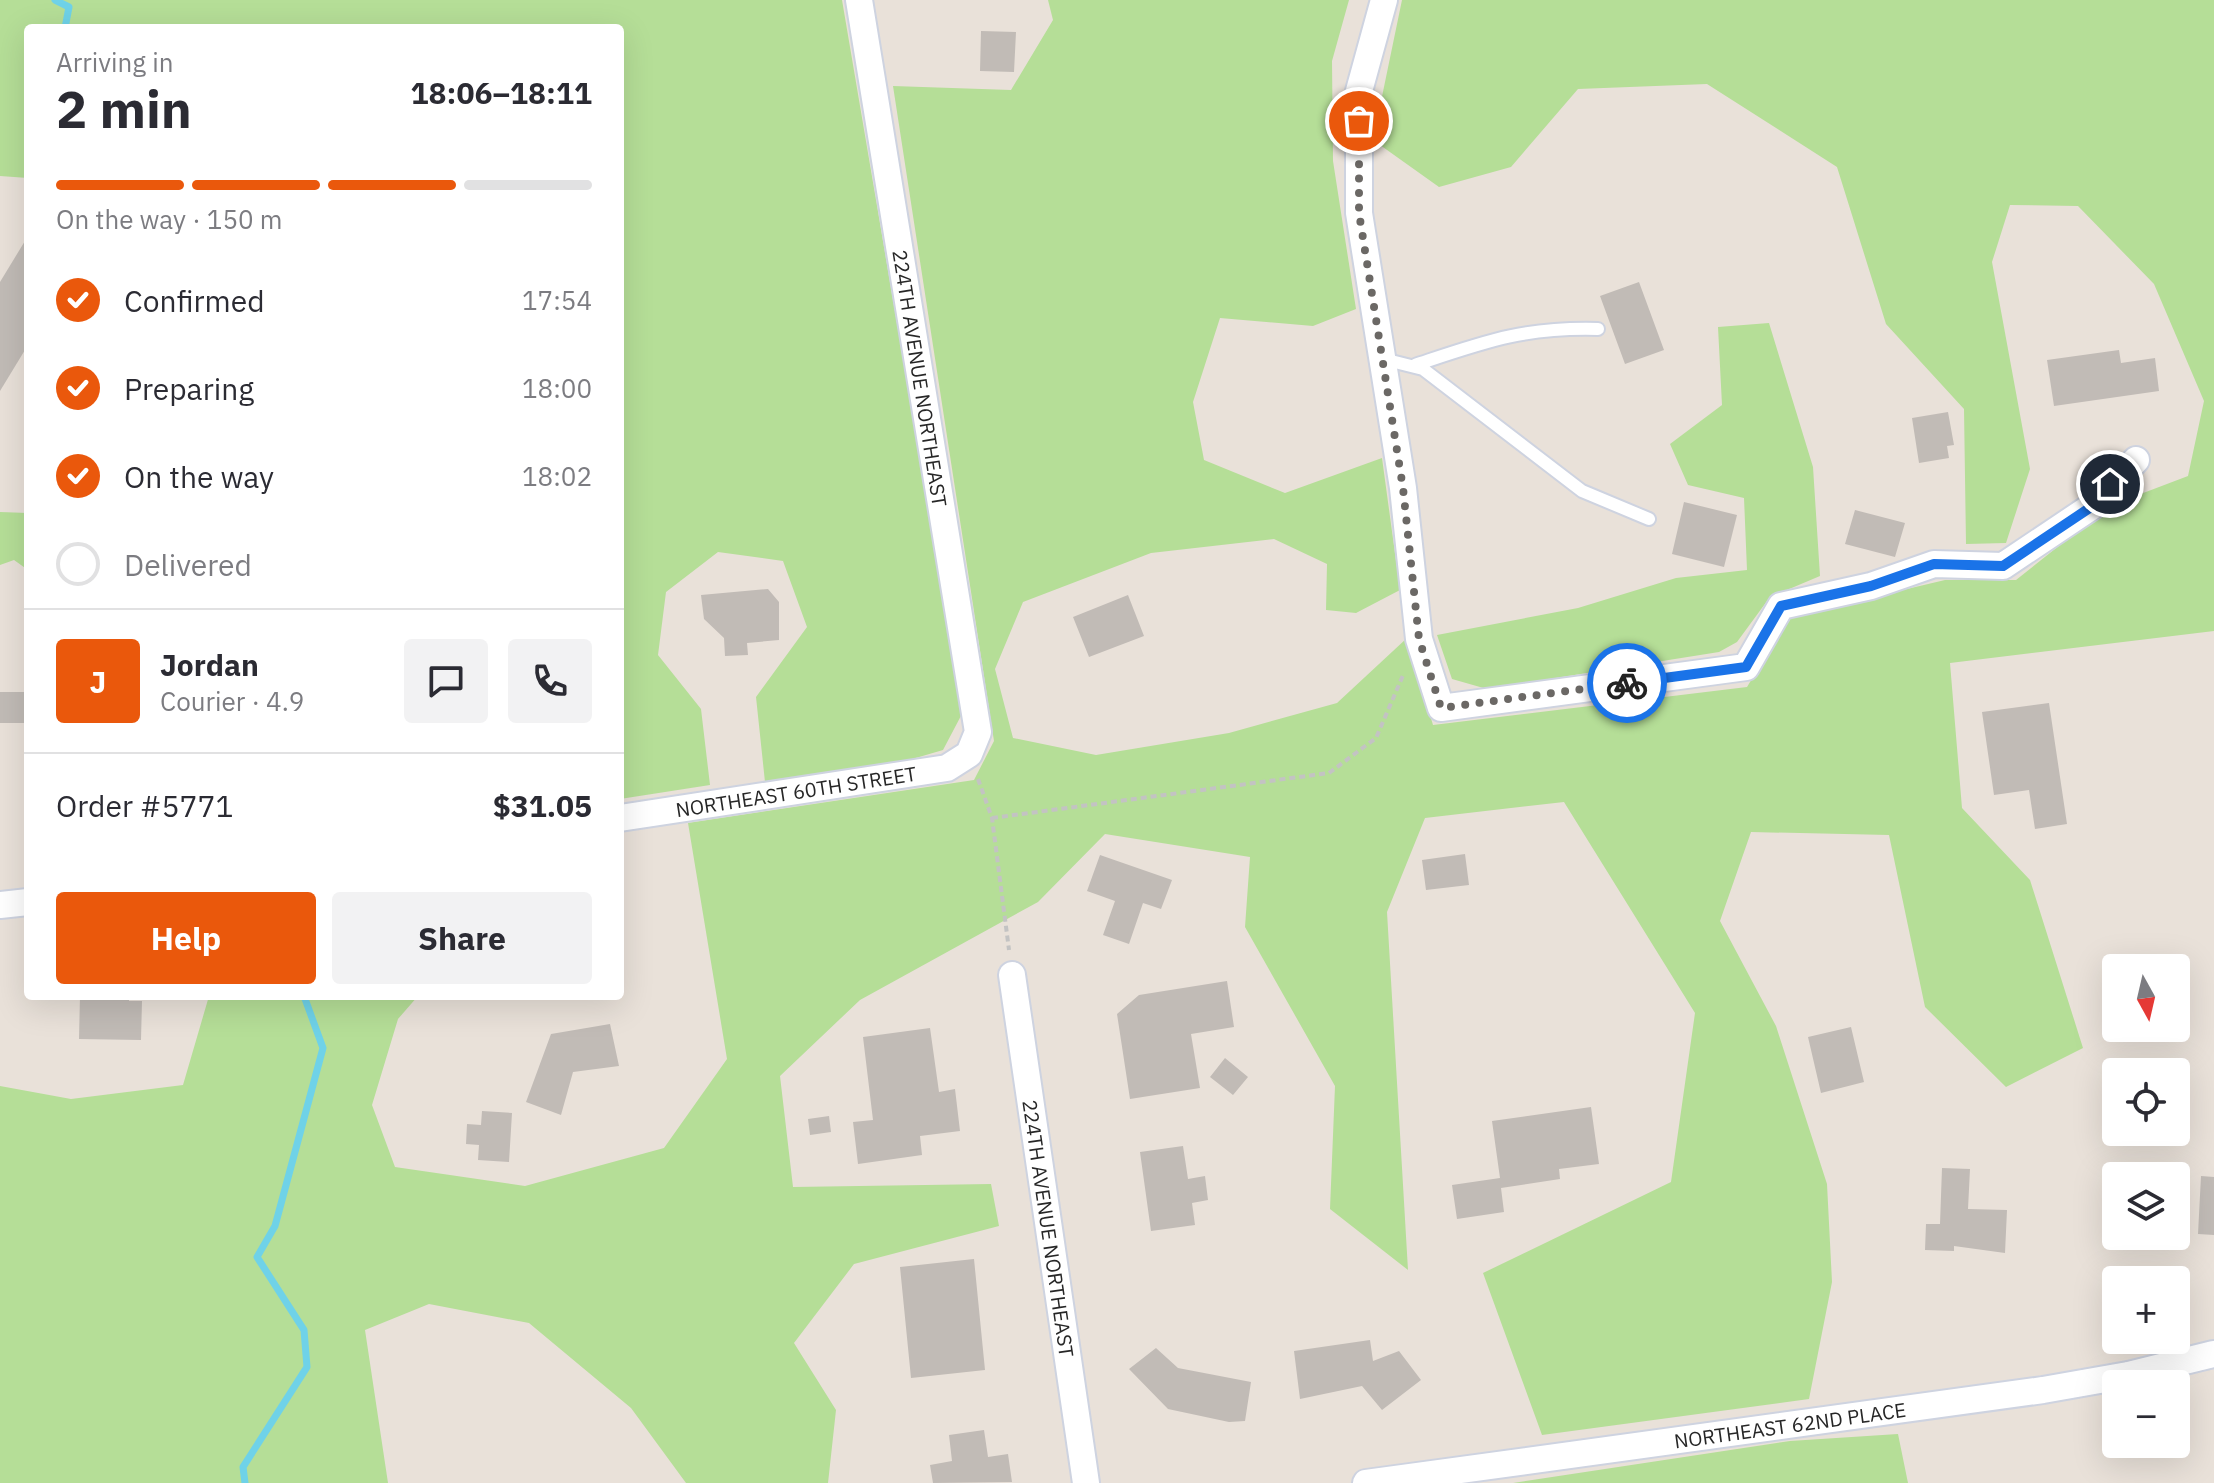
<!DOCTYPE html>
<meta charset="utf-8">
<style>
body{margin:0;font-family:"IBM Plex Sans",sans-serif;background:#f2f2f3;color:#2b2b33;height:100vh;display:flex;flex-direction:column;font-size:30px;white-space:nowrap}
*{box-sizing:border-box;margin:0}
p{font-size:26px;color:#7c7c81}
.icon{flex:none;width:44px;height:44px;fill:none;stroke:currentColor;stroke-width:2;stroke-linecap:round;stroke-linejoin:round}
.map{position:relative;flex:1;overflow:hidden}
.panel{position:absolute;left:24px;top:24px;width:600px;height:976px;display:flex;flex-direction:column;background:#fff;border-radius:8px;box-shadow:0 8px 32px #0002}
.panel>*{flex:none}
.needle{width:52px;rotate:172deg}
.tools{position:absolute;left:2102px;top:954px;display:grid;gap:16px}
.tools a{display:grid;place-items:center;width:88px;height:88px;border-radius:8px;background:#fff;box-shadow:0 8px 32px #0002;font-size:40px}
.pin{position:absolute;display:grid;place-items:center;width:68px;height:68px;color:#fff;margin:-34px;border:4px solid #fff;border-radius:50%;box-shadow:0 2px 8px #0007}
.courier{position:absolute;display:grid;place-items:center;width:80px;height:80px;margin:-40px;border:6px solid #1a73e8;border-radius:50%;background:#fff;color:#222;box-shadow:0 2px 10px #0007}
.head em{font-style:normal;font-weight:800}
.head div{display:flex;flex-direction:column-reverse}
.head{display:flex;align-items:center;justify-content:space-between;height:136px;padding:0 32px}
h1{font-size:52px;font-weight:800;line-height:60px}
.bar{display:grid;grid-template-columns:repeat(4,1fr);gap:12px 8px;align-content:center;height:96px;padding:0 32px}
.bar i{height:10px;border-radius:6px;background:#e1e1e2}
.bar .active{background:#ea580c}
.bar p{grid-column:span 4}
.line{display:flex;align-items:center;gap:20px;padding:0 32px;border-top:2px solid #e1e1e2}
.line div{flex:1}
.round{display:grid;place-items:center;flex:none;width:84px;height:84px;border-radius:8px;background:#f2f2f3}
ol{padding:0 32px;list-style:none}
li{display:flex;align-items:center;gap:24px;height:88px}
li p{margin-inline-start:auto}
li .icon{padding:8px;border-radius:50%;background:#ea580c;color:#fff;stroke-width:4}
li:last-child{color:#7c7c81}
li i{width:44px;height:44px;border:4px solid #e1e1e2;border-radius:50%}
.button{display:flex;gap:16px;margin-top:auto;padding:16px 32px}
.button a{flex:1;height:92px;border-radius:8px;background:#ea580c;color:#fff;font-size:32px;font-weight:800;line-height:92px;text-align:center}
.button a+a{background:#f2f2f3;color:#2b2b33}
.map>svg:first-child{display:block}
</style>
<div class="map">
<svg width="2214" height="1483" viewBox="0 0 2214 1483">
<rect width="100%" height="100%" fill="#e9e1d9"/>
<path fill="#b5de97" d="M 0,0 L 842,0 L 963,712 L 943,750 L 902,762 L 765,782 L 756,697 L 807,627 L 783,561 L 718,552 L 666,592 L 658,655 L 701,709 L 710,785 L 620,799 L 620,28 L 28,28 L 28,178 L 0,176 Z
M 1048,0 L 1349,0 L 1332,61 L 1333,161 L 1356,309 L 1313,326 L 1220,318 L 1193,402 L 1204,460 L 1285,493 L 1382,458 L 1400,590 L 1356,613 L 1326,610 L 1327,564 L 1274,539 L 1151,553 L 1023,602 L 995,669 L 1013,738 L 1096,755 L 1229,733 L 1337,703 L 1407,638 L 1433,725 L 1747,687 L 1789,617 L 1945,580 L 2016,580 L 2109,506 L 2188,476 L 2204,401 L 2154,284 L 2078,206 L 2010,205 L 1992,262 L 2030,469 L 2006,543 L 1966,544 L 1964,409 L 1886,324 L 1837,167 L 1707,84 L 1578,89 L 1511,167 L 1439,187 L 1373,140 L 1402,0 L 2214,0 L 2214,631 L 1950,663 L 1962,808 L 2030,880 L 2083,1048 L 2006,1087 L 1925,1007 L 1889,835 L 1751,832 L 1720,921 L 1776,1026 L 1827,1184 L 1832,1282 L 1809,1399 L 1542,1435 L 1483,1273 L 1671,1182 L 1695,1013 L 1564,802 L 1425,818 L 1387,912 L 1408,1270 L 1330,1209 L 1335,1086 L 1245,927 L 1250,857 L 1105,834 L 1038,902 L 860,1000 L 780,1076 L 793,1187 L 991,1184 L 999,1226 L 854,1264 L 794,1343 L 836,1410 L 828,1483 L 686,1483 L 631,1408 L 529,1323 L 429,1304 L 365,1330 L 388,1483 L 0,1483 L 0,1086 L 71,1099 L 183,1085 L 209,996 L 418,996 L 398,1019 L 372,1105 L 395,1167 L 525,1186 L 664,1148 L 727,1059 L 688,823 L 974,780 L 994,741 L 893,86 L 1011,90 L 1053,20 Z
M 1769,323 L 1813,467 L 1820,576 L 1770,597 L 1737,642 L 1719,652 L 1487,689 L 1452,679 L 1437,635 L 1578,608 L 1676,578 L 1747,570 L 1744,498 L 1688,485 L 1670,444 L 1722,405 L 1718,327 Z
M 0,512 L 28,513 L 28,570 L 14,560 L 0,565 Z
M 1898,1434 L 1908,1483 L 1513,1483 L 1790,1441 Z"/>
<g fill="none" stroke-linecap="round" stroke-linejoin="round">
<path stroke="#6fd2e8" stroke-width="7" d="M 55,0 L 69,7 L 65,28
M 245,1483 L 243,1467 L 307,1367 L 304,1330 L 257,1257 L 275,1226 L 323,1048 L 304,996"/>
</g>
<path fill="#c1bbb6" d="M 981,31 L 1016,32 L 1014,72 L 980,71 Z
M 28,236 L 28,345 L 0,391 L 0,282 Z
M 1639,282 L 1664,350 L 1625,364 L 1600,296 Z
M 2119,350 L 2121,363 L 2155,358 L 2159,391 L 2054,406 L 2047,360 Z
M 1948,412 L 1954,445 L 1947,446 L 1949,458 L 1919,463 L 1912,418 Z
M 1684,502 L 1737,515 L 1724,567 L 1672,554 Z
M 1855,510 L 1905,523 L 1895,557 L 1845,544 Z
M 768,589 L 779,602 L 779,640 L 747,643 L 748,655 L 725,656 L 724,638 L 704,619 L 701,595 Z
M 1128,595 L 1144,636 L 1089,657 L 1073,617 Z
M 0,692 L 28,692 L 28,723 L 0,723 Z
M 2049,703 L 2067,824 L 2035,829 L 2029,790 L 1994,795 L 1982,712 Z
M 1465,854 L 1469,885 L 1426,890 L 1422,860 Z
M 1100,855 L 1172,880 L 1161,909 L 1143,903 L 1129,944 L 1103,935 L 1115,901 L 1087,891 Z
M 1227,981 L 1234,1027 L 1191,1034 L 1200,1088 L 1130,1099 L 1117,1014 L 1139,995 Z
M 80,996 L 129,996 L 129,1001 L 142,1001 L 141,1040 L 79,1039 Z
M 610,1024 L 619,1066 L 573,1072 L 561,1115 L 526,1102 L 551,1034 Z
M 1851,1027 L 1864,1082 L 1821,1093 L 1808,1037 Z
M 930,1028 L 939,1092 L 955,1089 L 960,1131 L 920,1136 L 922,1155 L 858,1164 L 853,1122 L 873,1120 L 863,1037 Z
M 1225,1058 L 1248,1077 L 1233,1095 L 1210,1077 Z
M 1591,1107 L 1599,1164 L 1559,1169 L 1560,1179 L 1501,1188 L 1504,1212 L 1457,1219 L 1452,1185 L 1500,1178 L 1492,1121 Z
M 482,1111 L 512,1113 L 509,1162 L 478,1160 L 479,1145 L 466,1144 L 467,1124 L 481,1125 Z
M 829,1116 L 831,1132 L 810,1135 L 808,1119 Z
M 1183,1146 L 1188,1179 L 1205,1176 L 1208,1200 L 1192,1203 L 1195,1225 L 1151,1231 L 1140,1152 Z
M 1942,1168 L 1970,1169 L 1968,1209 L 2007,1210 L 2005,1253 L 1954,1246 L 1954,1251 L 1925,1250 L 1926,1224 L 1940,1224 Z
M 2201,1176 L 2214,1177 L 2214,1235 L 2198,1234 Z
M 974,1259 L 985,1370 L 911,1378 L 900,1267 Z
M 1370,1340 L 1373,1361 L 1399,1351 L 1421,1380 L 1382,1410 L 1362,1386 L 1300,1399 L 1294,1351 Z
M 1156,1348 L 1178,1368 L 1251,1382 L 1245,1421 L 1229,1422 L 1168,1409 L 1129,1369 Z
M 984,1430 L 988,1457 L 1008,1454 L 1012,1482 L 933,1483 L 930,1465 L 952,1461 L 949,1435 Z"/>
<g fill="none" stroke-linecap="round" stroke-linejoin="round">
<defs>
<path id="lane" d="M 1383,359 L 1423,369 L 1582,491 L 1649,519
M 1415,365 C 1484,342 1523,327 1598,329"/>
<g id="street">
<path d="M 1384,0 L 1359,91 L 1359,213 L 1403,488 L 1419,639 L 1441,708 L 1746,667 L 1781,606 L 1871,586 L 1934,564 L 2003,566 L 2094,505 L 2136,460"/>
<path id="s1" d="M 620,818 L 947,768 L 969,754 L 978,732 L 859,0"/>
<path d="M 0,905 L 28,902"/>
<path id="s2" d="M 1012,975 L 1086,1483"/>
<path id="s3" d="M 1366,1483 L 2043,1390 L 2128,1375 L 2213,1354"/>
</g>
</defs>
<use href="#lane" stroke="#ced3e0" stroke-width="16"/>
<use href="#street" stroke="#ced3e0" stroke-width="30"/>
<path stroke="#c3c3c3" stroke-width="4" stroke-dasharray="6 4" stroke-linecap="butt" d="M 978,779 L 992,818 L 1009,950
M 992,818 L 1329,773 L 1376,738 L 1404,673"/>
<use href="#lane" stroke="#fff" stroke-width="12"/>
<use href="#street" stroke="#fff" stroke-width="26"/>
</g>
<g fill="none" stroke-linecap="round" stroke-linejoin="round">
<path stroke="#6b6865" stroke-width="8" stroke-dasharray="0 14.4" d="M 1359,121 L 1359,213 L 1403,488 L 1419,639 L 1441,708 L 1627,683"/>
<path stroke="#1a73e8" stroke-width="10" d="M 1627,683 L 1746,667 L 1781,606 L 1871,586 L 1934,564 L 2003,566 L 2094,505 L 2110,484"/>
</g>
<g text-anchor="middle" dominant-baseline="central" stroke-width="6" stroke-linejoin="round" paint-order="stroke">
<g font-size="20" fill="#272727" stroke="#fff">
<text transform="translate(920 378) rotate(81)">224TH AVENUE NORTHEAST</text>
<text stroke="none"><textPath href="#s1" startOffset="178">NORTHEAST 60TH STREET</textPath></text>
<text stroke="none"><textPath href="#s2" startOffset="256">224TH AVENUE NORTHEAST</textPath></text>
<text stroke="none"><textPath href="#s3" startOffset="428">NORTHEAST 62ND PLACE</textPath></text>
</g>
</g>
</svg>
<div class="tools">
<a><svg class="needle" viewBox="-14 -14 28 28"><path d="M0-13l5 13h-10z" fill="#e53935"/><path d="M0 13l5-13h-10z" fill="#7c7c81"/></svg></a>
<a><svg class="icon" aria-label="locate" viewBox="0 0 24 24"><circle cx="12" cy="12" r="6"/><path d="M12 2v4M12 18v4M2 12h4M18 12h4"/></svg></a>
<a><svg class="icon" aria-label="layers" viewBox="0 0 24 24"><path d="M12 4l9 5-9 5-9-5zM3 14l9 5 9-5"/></svg></a>
<a>+</a>
<a>−</a>
</div>
<div class="pin" style="left:1359px;top:121px;background:#ea580c"><svg class="icon" aria-label="bag" viewBox="0 0 24 24"><path d="M5 8h14l-1 12H6zM9 8a3 3 0 0 1 6 0"/></svg></div>
<div class="pin" style="left:2110px;top:484px;background:#1f2937"><svg class="icon" aria-label="home" viewBox="0 0 24 24"><path d="M3 11l9-7 9 7M6 9v11h12V9"/></svg></div>
<div class="courier" style="left:1627px;top:683px"><svg class="icon" aria-label="bike" viewBox="0 0 24 24"><circle cx="6" cy="16" r="4"/><circle cx="18" cy="16" r="4"/><path d="M6 16l4-8h5l3 8M10 8l3 8H6M13 5h3"/></svg></div>
<section class="panel">
<div class="head"><div><h1>2 min</h1><p>Arriving in</p></div><em>18:06–18:11</em></div>
<div class="bar"><i class="active"></i><i class="active"></i><i class="active"></i><i></i><p>On the way · 150 m</p></div>
<ol>
<li><svg class="icon" aria-label="check" viewBox="0 0 24 24"><path d="M5 12l5 5 9-10"/></svg>Confirmed<p>17:54</p></li>
<li><svg class="icon" aria-label="check" viewBox="0 0 24 24"><path d="M5 12l5 5 9-10"/></svg>Preparing<p>18:00</p></li>
<li><svg class="icon" aria-label="check" viewBox="0 0 24 24"><path d="M5 12l5 5 9-10"/></svg>On the way<p>18:02</p></li>
<li><i></i>Delivered</li>
</ol>
<div class="line" style="height:144px"><b class="round" style="background:#ea580c;color:#fff">J</b><div><b>Jordan</b><p>Courier · 4.9</p></div><a class="round"><svg class="icon" aria-label="chat" viewBox="0 0 24 24"><path d="M4 5h16v11H9l-5 4z"/></svg></a><a class="round"><svg class="icon" aria-label="phone" viewBox="0 0 24 24"><path d="M5 4h4l2 5-3 2q2 4 5 5l2-3 5 2v4C11 20 4 13 5 4z"/></svg></a></div>
<div class="line" style="height:104px"><div>Order #5771</div><b>$31.05</b></div>
<div class="button"><a>Help</a><a>Share</a></div>
</section>
</div>
